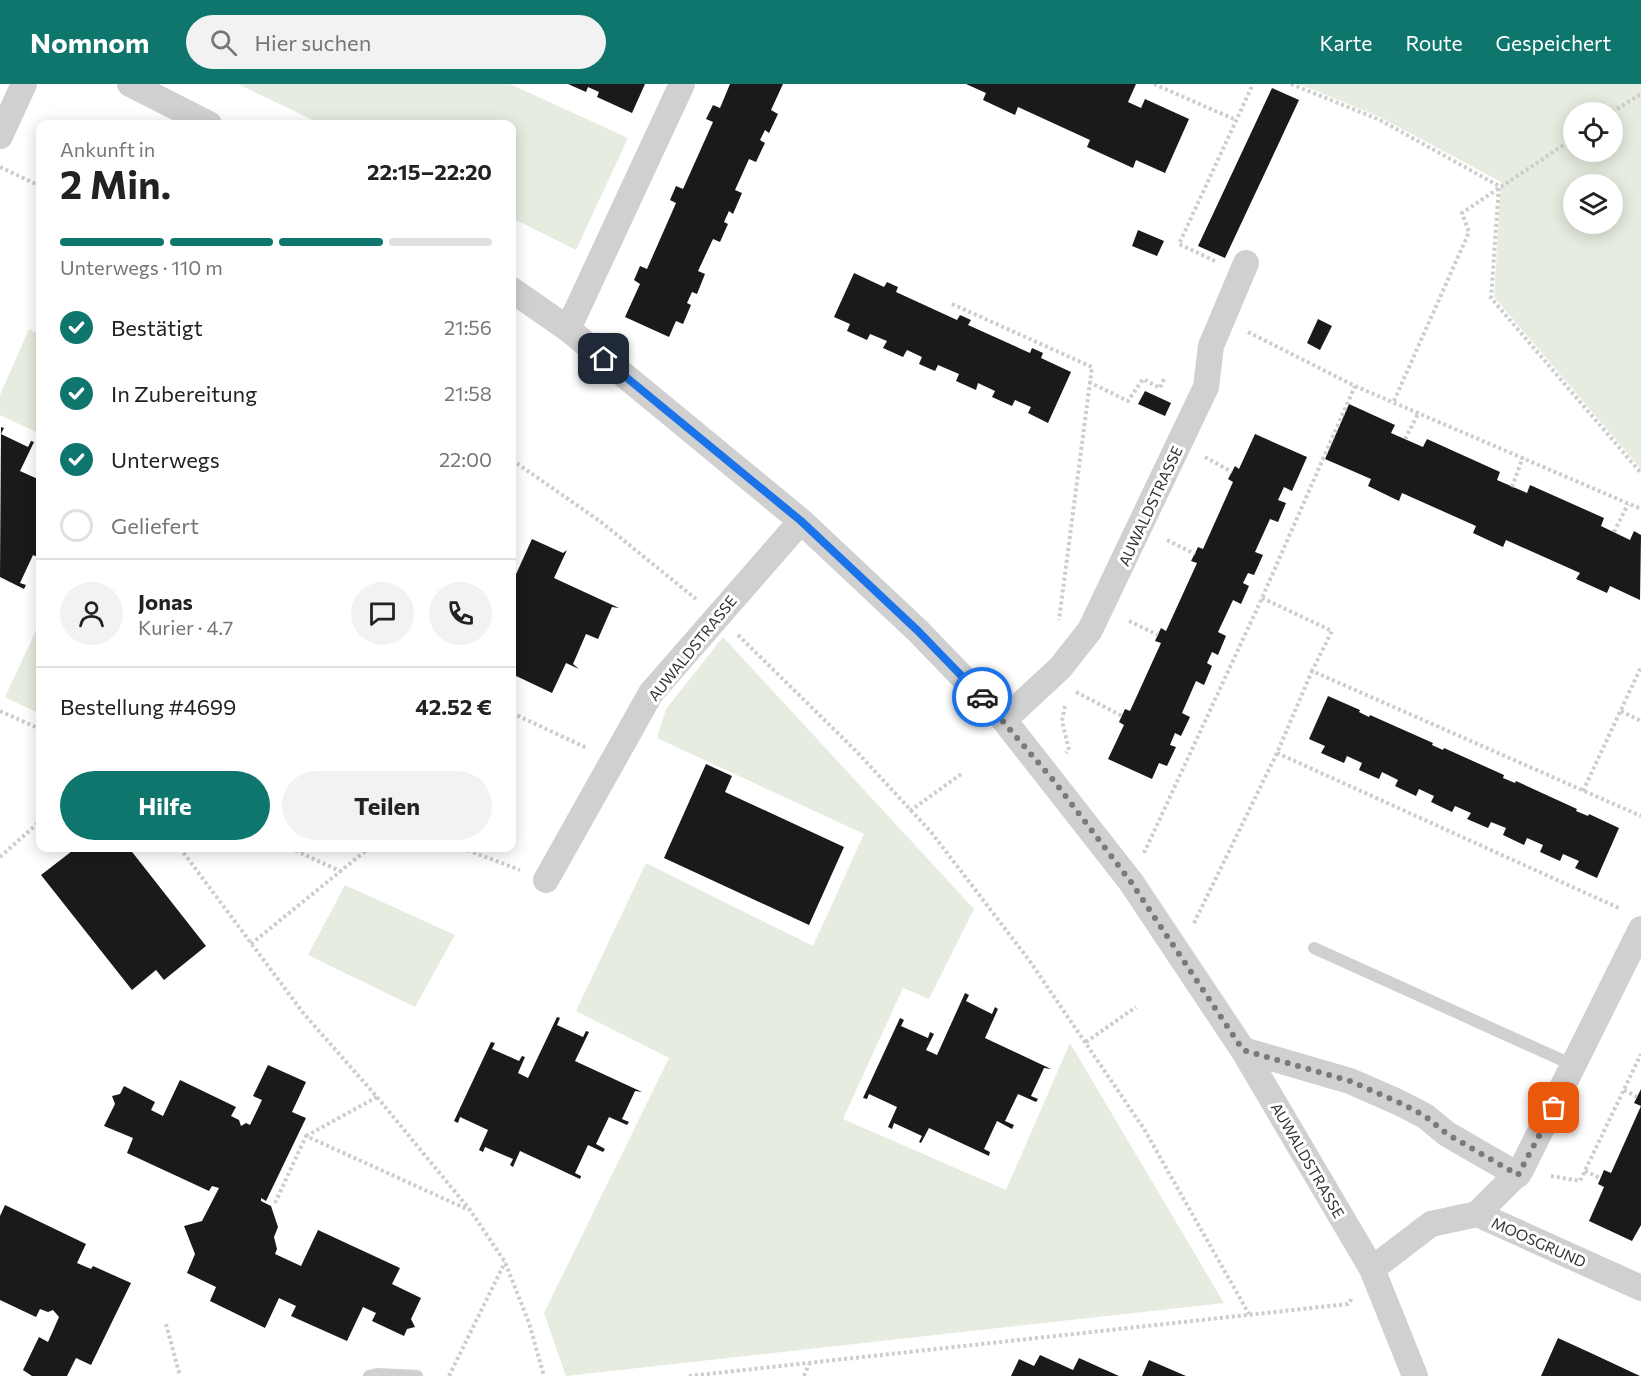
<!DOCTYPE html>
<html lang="de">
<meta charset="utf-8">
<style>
body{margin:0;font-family:Commissioner,sans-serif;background:#f2f2f2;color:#222;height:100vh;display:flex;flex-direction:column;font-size:22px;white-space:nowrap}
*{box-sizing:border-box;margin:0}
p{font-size:20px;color:#767676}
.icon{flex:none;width:33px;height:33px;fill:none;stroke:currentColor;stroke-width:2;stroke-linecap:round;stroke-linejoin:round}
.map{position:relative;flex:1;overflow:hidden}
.panel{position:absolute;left:36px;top:36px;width:480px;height:732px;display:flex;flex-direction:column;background:#fff;border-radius:12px;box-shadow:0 3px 15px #0003}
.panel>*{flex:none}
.fabs{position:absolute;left:1563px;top:18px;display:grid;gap:12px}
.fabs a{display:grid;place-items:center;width:60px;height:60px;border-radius:50%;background:#fff;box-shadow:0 3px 15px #0003;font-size:30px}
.pin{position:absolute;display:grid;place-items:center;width:51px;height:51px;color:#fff;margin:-26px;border-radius:12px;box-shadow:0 3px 9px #0006}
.courier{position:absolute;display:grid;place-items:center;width:60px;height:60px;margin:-30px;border:4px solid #1a73e8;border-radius:50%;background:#fff;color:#222;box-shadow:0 2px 8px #0007}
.headline em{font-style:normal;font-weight:700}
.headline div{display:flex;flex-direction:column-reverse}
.headline{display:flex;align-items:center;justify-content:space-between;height:102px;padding:0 24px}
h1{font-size:39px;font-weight:700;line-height:45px}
.bar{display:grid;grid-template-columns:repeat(4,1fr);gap:9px 6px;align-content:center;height:72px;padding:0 24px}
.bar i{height:8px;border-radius:4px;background:#e0e0e0}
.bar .selected{background:#0f766e}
.bar p{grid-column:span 4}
.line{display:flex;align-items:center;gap:15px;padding:0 24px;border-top:2px solid #e0e0e0}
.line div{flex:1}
.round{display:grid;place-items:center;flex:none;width:63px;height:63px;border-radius:32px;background:#f2f2f2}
ol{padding:0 24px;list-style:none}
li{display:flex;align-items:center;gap:18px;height:66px}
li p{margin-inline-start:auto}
li .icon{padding:6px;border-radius:50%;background:#0f766e;color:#fff;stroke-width:4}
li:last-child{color:#767676}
li i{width:33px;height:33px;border:3px solid #e0e0e0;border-radius:50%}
.action{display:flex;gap:12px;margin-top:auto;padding:12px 24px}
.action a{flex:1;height:69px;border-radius:36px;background:#0f766e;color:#fff;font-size:24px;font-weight:700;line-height:69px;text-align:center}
.action a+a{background:#f2f2f2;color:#222}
header{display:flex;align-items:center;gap:36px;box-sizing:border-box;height:84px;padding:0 30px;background:#0f766e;color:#fff}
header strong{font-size:28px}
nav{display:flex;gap:33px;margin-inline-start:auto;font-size:21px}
.search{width:420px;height:54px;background:#f2f2f2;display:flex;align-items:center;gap:15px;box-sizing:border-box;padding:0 21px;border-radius:33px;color:#767676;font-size:22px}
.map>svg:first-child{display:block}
</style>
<header>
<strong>Nomnom</strong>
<div class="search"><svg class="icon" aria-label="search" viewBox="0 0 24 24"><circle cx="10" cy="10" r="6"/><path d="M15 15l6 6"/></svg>Hier suchen</div>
<nav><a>Karte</a><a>Route</a><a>Gespeichert</a></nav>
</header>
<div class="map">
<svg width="1641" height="1292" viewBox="0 0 1641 1292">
<rect width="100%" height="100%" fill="#fff"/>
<path fill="#e6ecdf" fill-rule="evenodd" d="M 238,0 L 510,0 L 628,54 L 576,166 L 512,134 L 512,40 L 321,40 Z
M 1299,0 L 1641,0 L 1641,385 L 1494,213 L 1501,98 L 1380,33 ZM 1574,28 L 1612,28 L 1612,68 L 1574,68 ZM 1574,100 L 1612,100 L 1612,140 L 1574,140 Z
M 29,245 L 40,251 L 40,350 L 0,331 L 0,311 Z
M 40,538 L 40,630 L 5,613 Z
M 723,553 L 974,825 L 929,915 L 903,904 L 843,1035 L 1006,1106 L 1070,959 L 1224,1219 L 566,1292 L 544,1229 L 669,974 L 576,927 L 646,779 L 813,862 L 864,750 L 657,654 L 666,625 Z
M 345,801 L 455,851 L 415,923 L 308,871 Z"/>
<path fill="#1a1a1a" d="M 568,0 L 645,0 L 632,29 L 597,13 L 599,8 L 588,3 L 586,8 Z
M 730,0 L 783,0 L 771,26 L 778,30 L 769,49 L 765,46 L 760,56 L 765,59 L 756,78 L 749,75 L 735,106 L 742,109 L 733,130 L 729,127 L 724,138 L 728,140 L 720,158 L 713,155 L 705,172 L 698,187 L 705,190 L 697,210 L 692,208 L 687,219 L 691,221 L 683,240 L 676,237 L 669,253 L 625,233 L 640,200 L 634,196 L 640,182 L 647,185 L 676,119 L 670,116 L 676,102 L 683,105 L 713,38 L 706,35 L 713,21 L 720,24 Z
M 966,0 L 1136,0 L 1128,18 L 1141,24 L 1145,15 L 1189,35 L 1165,89 L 1136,76 L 1133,84 L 1087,63 L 1090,56 L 1018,23 L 1015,31 L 983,16 L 986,9 Z
M 1272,4 L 1299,16 L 1225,174 L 1198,162 Z
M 1138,146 L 1164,157 L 1157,172 L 1132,162 Z
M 854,189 L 884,203 L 887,198 L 898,203 L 896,208 L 957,236 L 960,231 L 971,236 L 968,241 L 1030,269 L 1032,264 L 1043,269 L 1041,274 L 1071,288 L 1048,339 L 1028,329 L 1031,323 L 1015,316 L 1012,322 L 992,313 L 995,307 L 978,299 L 976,306 L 956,297 L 959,290 L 938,281 L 935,287 L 919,280 L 922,273 L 907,266 L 903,273 L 883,264 L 887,257 L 870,250 L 867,256 L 847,247 L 850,240 L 834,233 Z
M 1318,235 L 1332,242 L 1320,266 L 1307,259 Z
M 1145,307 L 1171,319 L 1165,332 L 1138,320 Z
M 1349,320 L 1395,341 L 1391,349 L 1423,363 L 1427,355 L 1500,388 L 1497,396 L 1527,409 L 1530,401 L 1604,434 L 1601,442 L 1630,456 L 1634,447 L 1641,451 L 1640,516 L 1610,502 L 1607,509 L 1576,495 L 1580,489 L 1506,456 L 1503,463 L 1473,449 L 1476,442 L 1402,409 L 1399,417 L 1368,402 L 1371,395 L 1325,375 Z
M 1,343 L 4,344 L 1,350 L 28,363 L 31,357 L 34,358 L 20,387 L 40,396 L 40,474 L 33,471 L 20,499 L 26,501 L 24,505 L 0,493 Z
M 1255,350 L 1307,373 L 1292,407 L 1284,403 L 1278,416 L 1286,419 L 1278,438 L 1270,435 L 1255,468 L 1263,471 L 1254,491 L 1248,489 L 1243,499 L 1249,502 L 1241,520 L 1233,516 L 1218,548 L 1226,552 L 1218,571 L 1212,568 L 1207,579 L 1212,582 L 1204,601 L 1196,597 L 1182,629 L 1190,633 L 1181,652 L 1175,649 L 1170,661 L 1176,663 L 1167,682 L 1159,679 L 1152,695 L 1108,675 L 1124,641 L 1119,638 L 1125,625 L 1130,627 L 1161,559 L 1155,557 L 1161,544 L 1166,547 L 1197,479 L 1191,477 L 1198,463 L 1203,465 L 1233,398 L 1228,395 L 1235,382 L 1239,385 Z
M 532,455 L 563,469 L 567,466 L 554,494 L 619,524 L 612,523 L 598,555 L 586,550 L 573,580 L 579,585 L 566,579 L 552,609 L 512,590 L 512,499 Z
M 1328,612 L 1360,626 L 1359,628 L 1369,633 L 1370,631 L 1433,659 L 1432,661 L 1443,666 L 1444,664 L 1504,691 L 1503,694 L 1515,699 L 1516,697 L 1577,725 L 1576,727 L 1588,732 L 1589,730 L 1619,744 L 1597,794 L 1575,784 L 1579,777 L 1563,770 L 1560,777 L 1540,768 L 1543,761 L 1527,754 L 1524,761 L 1503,751 L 1506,744 L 1491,738 L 1488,744 L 1467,735 L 1471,729 L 1455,722 L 1452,728 L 1431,718 L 1434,712 L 1419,705 L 1416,712 L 1395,702 L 1398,696 L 1382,688 L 1379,695 L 1359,686 L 1362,679 L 1347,672 L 1344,679 L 1321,669 L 1325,662 L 1309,655 Z
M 706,680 L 732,692 L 725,708 L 844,763 L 809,841 L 664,774 Z
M 76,764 L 129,764 L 206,862 L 164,896 L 156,886 L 132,906 L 41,791 Z
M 965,909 L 969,911 L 966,917 L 992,930 L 995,923 L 998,925 L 985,954 L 1051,985 L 1044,984 L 1031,1012 L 1038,1015 L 1036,1018 L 1018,1010 L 1005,1037 L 1014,1041 L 1012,1045 L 997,1037 L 984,1065 L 990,1068 L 989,1072 L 929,1044 L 921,1059 L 919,1058 L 922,1052 L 894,1039 L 892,1045 L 888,1043 L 897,1023 L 869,1010 L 867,1015 L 863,1014 L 900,934 L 904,936 L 901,942 L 928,954 L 930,948 L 934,950 L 926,966 L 937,971 Z
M 557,933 L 560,934 L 557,941 L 583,953 L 586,947 L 589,948 L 575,977 L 642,1008 L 635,1007 L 622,1035 L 629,1038 L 627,1041 L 609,1033 L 596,1060 L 605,1065 L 603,1068 L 588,1061 L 575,1089 L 581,1092 L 580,1095 L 520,1067 L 513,1083 L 510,1081 L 513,1075 L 485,1063 L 483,1068 L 479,1066 L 488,1046 L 460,1033 L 458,1039 L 454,1037 L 491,958 L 495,959 L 492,965 L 519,977 L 522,972 L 525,973 L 518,989 L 528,994 Z
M 268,981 L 306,998 L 292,1028 L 306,1034 L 266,1117 L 261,1114 L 261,1117 L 271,1122 L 278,1143 L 274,1153 L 277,1165 L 275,1170 L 301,1182 L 318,1146 L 400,1184 L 392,1200 L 421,1214 L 411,1235 L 415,1243 L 407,1245 L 404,1252 L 372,1237 L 376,1229 L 363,1223 L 347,1257 L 291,1232 L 296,1222 L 279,1214 L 265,1244 L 210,1217 L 216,1203 L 187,1189 L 195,1170 L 184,1142 L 202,1137 L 219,1104 L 212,1102 L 209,1107 L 127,1069 L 133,1054 L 104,1042 L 115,1020 L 112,1012 L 120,1010 L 124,1002 L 155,1018 L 151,1026 L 163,1032 L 180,996 L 236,1023 L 231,1032 L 239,1036 L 241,1042 L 246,1039 L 250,1041 L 262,1016 L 253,1012 Z
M 1641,1005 L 1641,1141 L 1632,1157 L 1589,1137 L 1604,1103 L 1598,1100 L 1604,1086 L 1611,1089 L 1641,1022 L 1634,1019 Z
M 5,1121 L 86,1160 L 77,1179 L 91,1185 L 93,1182 L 131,1199 L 91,1281 L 76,1274 L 67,1292 L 32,1292 L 23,1286 L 39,1253 L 48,1258 L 59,1233 L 53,1226 L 48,1228 L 40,1225 L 36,1233 L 0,1216 L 0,1132 Z
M 1558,1254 L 1593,1270 L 1640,1292 L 1541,1292 Z
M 1040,1271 L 1073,1286 L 1079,1274 L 1119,1292 L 1011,1292 L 1019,1275 L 1034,1282 Z
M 1149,1276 L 1186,1292 L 1142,1292 Z"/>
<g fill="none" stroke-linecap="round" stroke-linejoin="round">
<path stroke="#cdcdcd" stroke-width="4" stroke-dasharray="3 3" stroke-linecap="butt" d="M 1154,0 L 1236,36
M 1291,0 L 1380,36 L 1499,102 L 1491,214 L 1641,389
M 1612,28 L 1641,10
M 0,83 L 40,102
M 1215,177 L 1179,160 L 1253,0
M 952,220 L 1092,283 L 1059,536
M 1248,248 L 1355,302 L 1641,425
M 1089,298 L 1128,317 L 1143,295 L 1160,304 L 1164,295
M 1394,317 L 1469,148 L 1462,129 L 1574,54
M 1405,355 L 1419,328
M 1205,373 L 1232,388
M 512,376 L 601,438 L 696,515
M 1512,403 L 1523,373
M 1614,448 L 1628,420
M 1167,456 L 1195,470
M 1262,514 L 1332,547 L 1312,587 L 1641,732
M 1129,537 L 1158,551
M 738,551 L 856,667 L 931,748 L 1029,876 L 1144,1045 L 1249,1230
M 1076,608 L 1122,632
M 1065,622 L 1062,637 L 1069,666 L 1066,669
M 0,627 L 40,645
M 1621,627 L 1641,637
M 512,629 L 587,664
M 1277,669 L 1621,825
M 1583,707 L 1641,583
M 910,727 L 961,690
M 180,764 L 304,930 L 377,1013 L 470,1126 L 505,1178 L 529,1239 L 544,1292
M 290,764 L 342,788
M 462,764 L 520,786
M 1144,769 L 1262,514 L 1355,302
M 0,773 L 40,737
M 1194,839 L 1277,669 L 1312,587
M 251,860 L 369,764
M 1086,958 L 1136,923
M 1624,1006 L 1637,1013
M 306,1052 L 377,1013
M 1585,1087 L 1600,1094
M 1551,1092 L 1580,1097 L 1641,970
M 275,1119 L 306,1052 L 469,1126
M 166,1240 L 180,1292
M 449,1292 L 505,1178
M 689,1292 L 1348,1220 L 1353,1213
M 804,1292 L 809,1280"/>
<path stroke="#d0d0d0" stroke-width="12" d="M 1314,864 L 1575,982
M 369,1292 L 377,1290 L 417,1292"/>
<path stroke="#d0d0d0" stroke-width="26" d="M 130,0 L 209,40
M 0,52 L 24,0
M 512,206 L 568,245 L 801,437 L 918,547 L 1004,636 L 1131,798 L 1243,966 L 1372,1185 L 1415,1292
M 568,245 L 682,0
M 1004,636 L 1060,584 L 1090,546 L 1206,303 L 1211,262 L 1246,179
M 546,796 L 651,609 L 801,437
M 1243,966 L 1350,997 L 1400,1019 L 1425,1032 L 1447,1050 L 1518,1091
M 1477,1130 L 1521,1086 L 1641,845
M 1477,1130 L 1641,1204
M 1372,1185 L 1431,1140 L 1477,1130"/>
</g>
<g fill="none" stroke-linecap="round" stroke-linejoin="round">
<path stroke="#7a7a7a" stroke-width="6" stroke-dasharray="0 10.8" d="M 982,613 L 1054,697 L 1131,798 L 1243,966 L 1350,997 L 1400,1019 L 1425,1032 L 1447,1050 L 1518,1091 L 1554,1024"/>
<path stroke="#1a73e8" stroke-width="8" d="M 604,275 L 801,437 L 918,547 L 982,613"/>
</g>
<g text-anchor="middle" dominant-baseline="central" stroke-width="6" stroke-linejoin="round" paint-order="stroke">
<g font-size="15" fill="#333" stroke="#fff">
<text transform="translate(1150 422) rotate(-65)">AUWALDSTRASSE</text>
<text transform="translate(692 564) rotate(-51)">AUWALDSTRASSE</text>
<text transform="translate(1308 1076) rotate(60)">AUWALDSTRASSE</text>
<text transform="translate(1539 1158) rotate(24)">MOOSGRUND</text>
</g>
</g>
</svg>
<div class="fabs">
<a><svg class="icon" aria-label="locate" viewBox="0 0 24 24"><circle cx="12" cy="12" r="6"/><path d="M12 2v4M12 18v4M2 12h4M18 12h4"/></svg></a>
<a><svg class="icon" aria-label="layers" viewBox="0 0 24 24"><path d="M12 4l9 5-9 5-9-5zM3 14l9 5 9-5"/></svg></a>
</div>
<div class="pin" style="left:1554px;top:1024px;background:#ea580c"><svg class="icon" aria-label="bag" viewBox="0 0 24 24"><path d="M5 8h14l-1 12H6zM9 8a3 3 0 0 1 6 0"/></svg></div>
<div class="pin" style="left:604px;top:275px;background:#1f2937"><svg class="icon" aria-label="home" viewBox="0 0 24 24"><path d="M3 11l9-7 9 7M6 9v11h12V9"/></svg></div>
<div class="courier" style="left:982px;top:613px"><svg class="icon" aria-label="car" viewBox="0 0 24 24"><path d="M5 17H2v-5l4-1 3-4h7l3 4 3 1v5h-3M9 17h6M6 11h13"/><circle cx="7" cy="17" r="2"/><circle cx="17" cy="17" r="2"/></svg></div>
<section class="panel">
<div class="headline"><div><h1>2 Min.</h1><p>Ankunft in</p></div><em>22:15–22:20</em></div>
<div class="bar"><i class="selected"></i><i class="selected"></i><i class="selected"></i><i></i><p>Unterwegs · 110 m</p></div>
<ol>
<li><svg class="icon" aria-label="check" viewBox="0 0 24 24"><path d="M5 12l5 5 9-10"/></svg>Bestätigt<p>21:56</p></li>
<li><svg class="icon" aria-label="check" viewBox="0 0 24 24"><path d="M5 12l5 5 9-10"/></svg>In Zubereitung<p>21:58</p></li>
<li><svg class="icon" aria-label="check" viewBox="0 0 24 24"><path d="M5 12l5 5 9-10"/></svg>Unterwegs<p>22:00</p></li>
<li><i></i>Geliefert</li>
</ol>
<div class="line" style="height:108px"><a class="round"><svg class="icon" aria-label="person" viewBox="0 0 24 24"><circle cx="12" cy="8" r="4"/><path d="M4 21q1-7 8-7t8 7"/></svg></a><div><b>Jonas</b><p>Kurier · 4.7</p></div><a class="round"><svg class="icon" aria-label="chat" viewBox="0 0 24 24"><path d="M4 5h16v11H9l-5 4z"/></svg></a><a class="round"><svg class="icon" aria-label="phone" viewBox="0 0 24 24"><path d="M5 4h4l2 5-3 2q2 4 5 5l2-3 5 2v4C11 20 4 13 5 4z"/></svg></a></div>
<div class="line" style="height:78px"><div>Bestellung #4699</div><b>42.52 €</b></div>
<div class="action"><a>Hilfe</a><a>Teilen</a></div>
</section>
</div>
